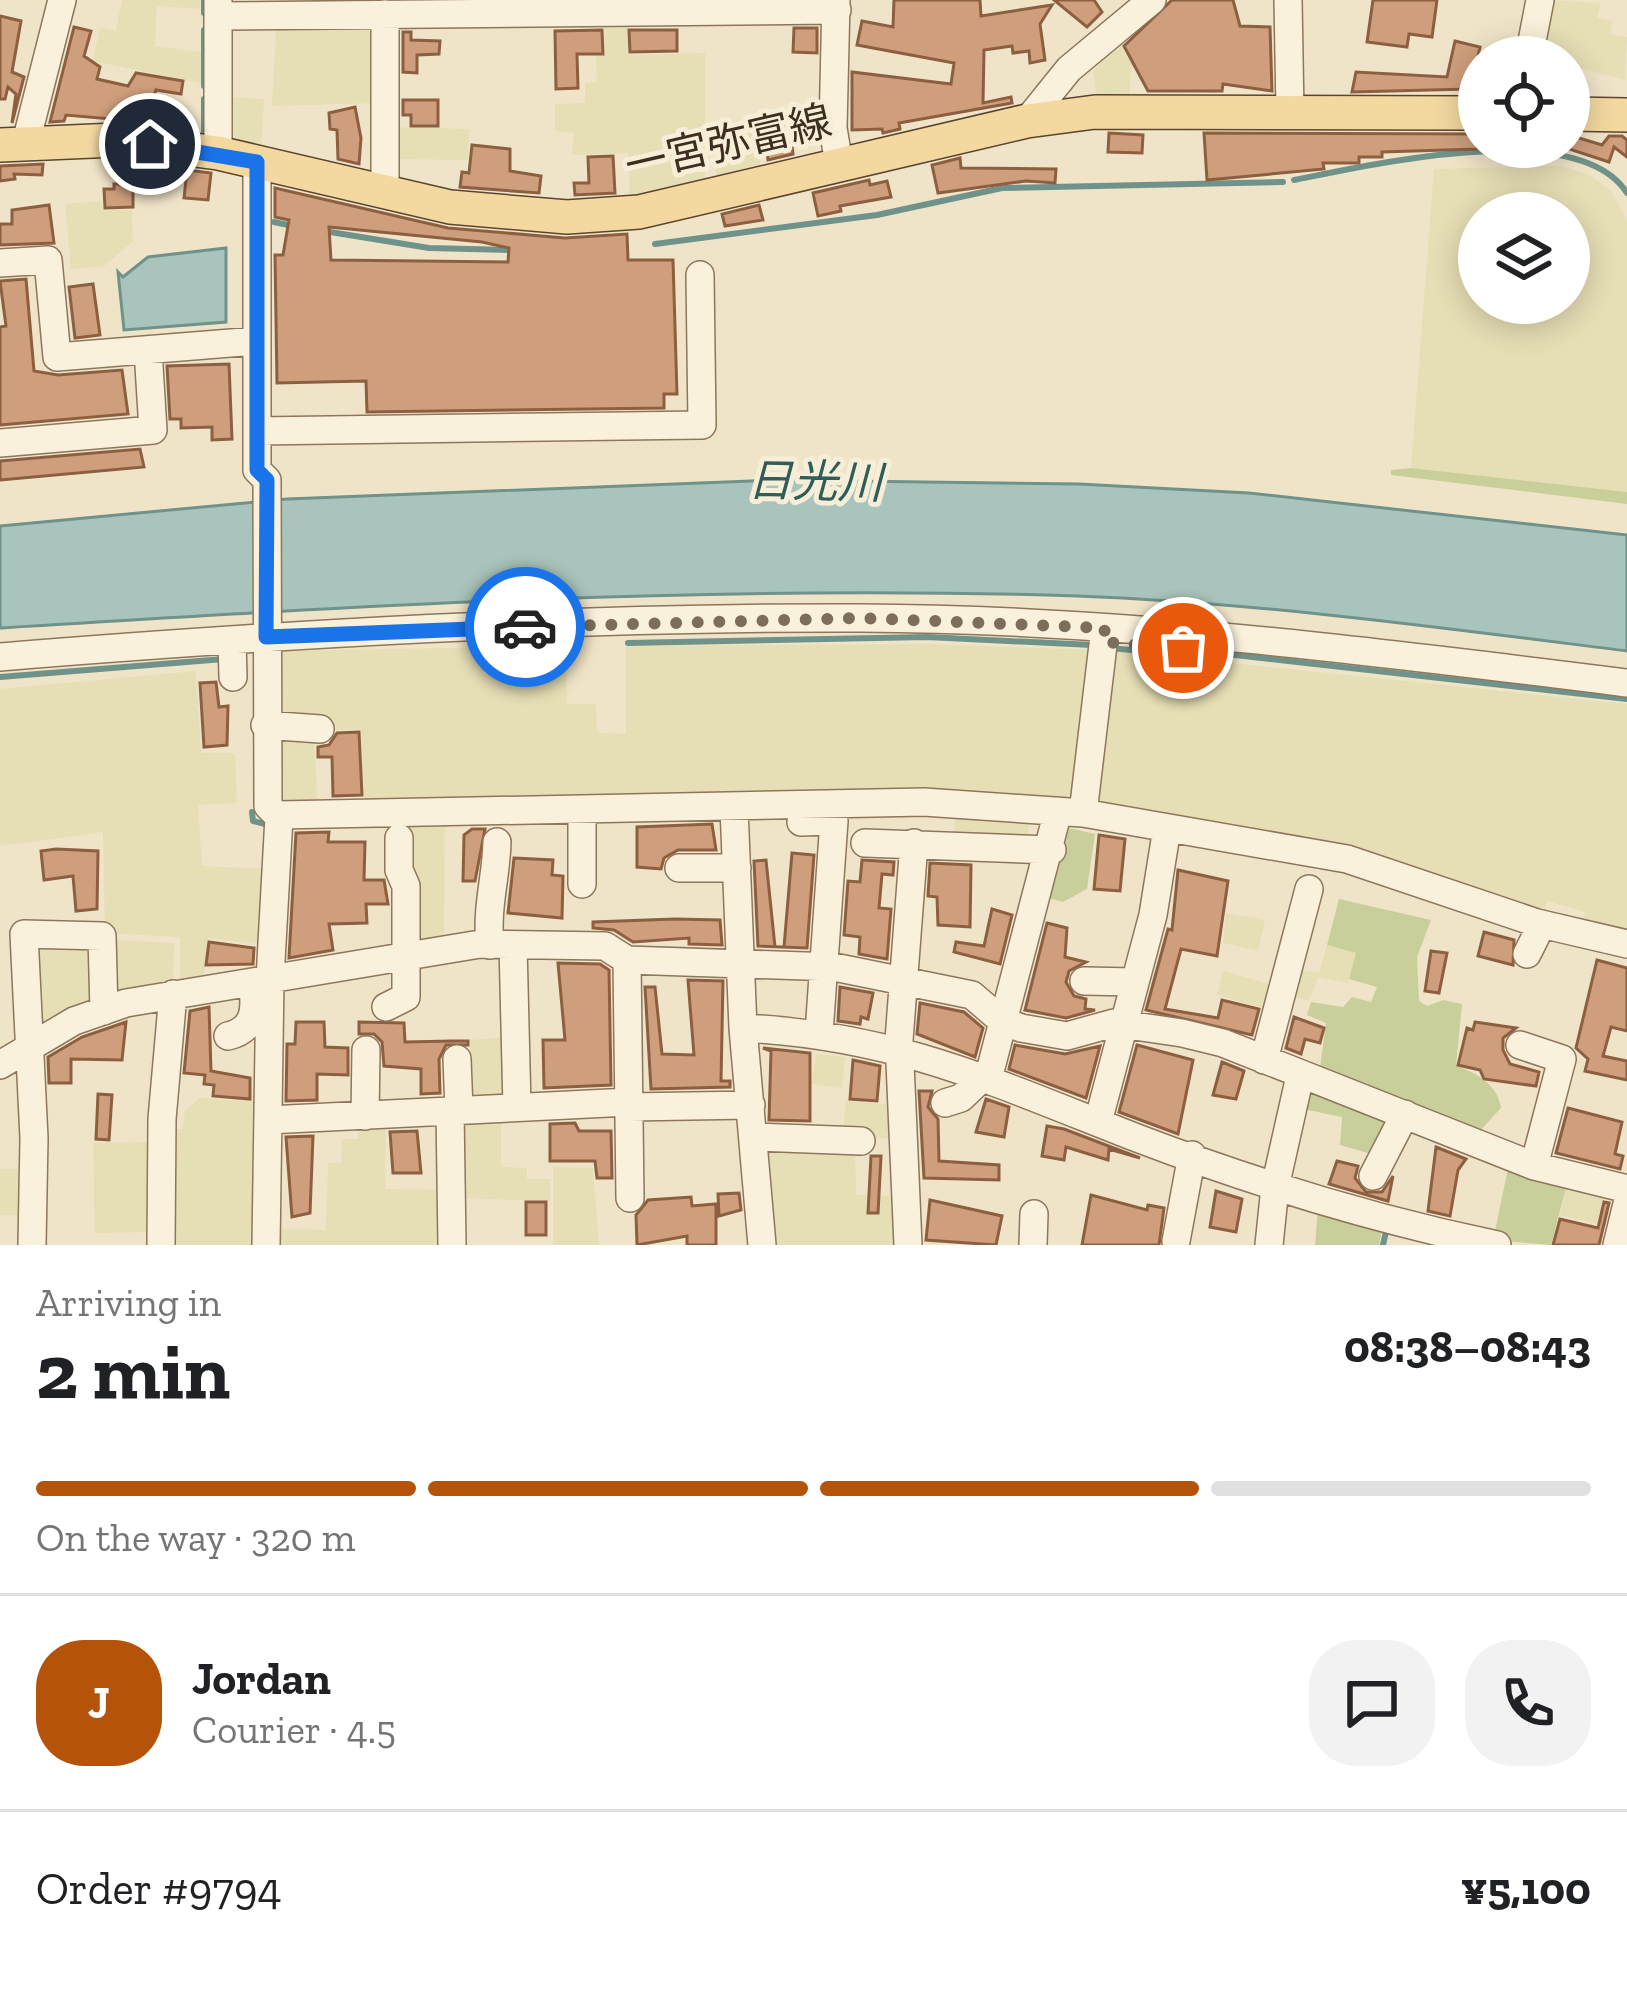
<!DOCTYPE html>
<meta charset="utf-8">
<style>
body{margin:0;font-family:"Zilla Slab","Noto Sans JP",serif;background:#f2f2f2;color:#202124;height:100vh;display:flex;flex-direction:column;font-size:45px;white-space:nowrap}
*{box-sizing:border-box;margin:0}
p{font-size:39px;color:#757577}
.icon{flex:none;width:66px;height:66px;fill:none;stroke:currentColor;stroke-width:2;stroke-linecap:round;stroke-linejoin:round}
.map{position:relative;height:1245px;overflow:hidden}
.panel{display:flex;flex-direction:column;background:#fff;flex:1}
.panel>*{flex:none}
.controls{position:absolute;left:1458px;top:36px;display:grid;gap:24px}
.controls a{display:grid;place-items:center;width:132px;height:132px;border-radius:50%;background:#fff;box-shadow:0 6px 30px #0003;font-size:60px}
.pin{position:absolute;display:grid;place-items:center;width:102px;height:102px;color:#fff;margin:-51px;border:6px solid #fff;border-radius:50%;box-shadow:0 3px 12px #0007}
.courier{position:absolute;display:grid;place-items:center;width:120px;height:120px;margin:-60px;border:9px solid #1a73e8;border-radius:50%;background:#fff;color:#222;box-shadow:0 3px 15px #0007}
.head em{font-style:normal;font-weight:800}
.head div{display:flex;flex-direction:column-reverse}
.head{display:flex;align-items:center;justify-content:space-between;height:204px;padding:0 36px}
h1{font-size:78px;font-weight:800;line-height:90px}
.bar{display:grid;grid-template-columns:repeat(4,1fr);gap:18px 12px;align-content:center;height:144px;padding:0 36px}
.bar i{height:15px;border-radius:9px;background:#e0e0e0}
.bar .current{background:#b45309}
.bar p{grid-column:span 4}
.line{display:flex;align-items:center;gap:30px;padding:0 36px;border-top:3px solid #e0e0e0}
.line div{flex:1}
.round{display:grid;place-items:center;flex:none;width:126px;height:126px;border-radius:48px;background:#f2f2f2}
.map>svg:first-child{display:block}
</style>
<div class="map">
<svg width="1627" height="1245" viewBox="0 0 1627 1245">
<rect width="100%" height="100%" fill="#f0e4c8"/>
<path fill="#e6deb5" fill-rule="evenodd" d="M 122,0 L 200,0 L 200,9 L 157,6 L 155,46 L 201,52 L 201,83 L 93,61 L 100,28 L 116,31 Z
M 1546,0 L 1601,3 L 1597,18 L 1612,21 L 1610,34 L 1627,37 L 1625,80 L 1569,65 L 1569,57 L 1534,56 Z
M 627,19 L 629,55 L 705,53 L 705,187 L 630,204 L 628,153 L 572,155 L 574,133 L 555,131 L 555,104 L 585,103 L 585,83 L 597,82 L 596,56 L 605,55 L 604,20 Z
M 374,21 L 376,103 L 272,106 L 276,28 Z
M 1114,30 L 1126,51 L 1148,40 L 1155,56 L 1131,67 L 1129,102 L 1098,103 L 1093,71 L 1102,62 L 1093,53 Z
M 227,97 L 264,99 L 261,149 L 243,145 L 227,129 Z
M 713,121 L 760,122 L 760,174 L 717,184 Z
M 391,127 L 469,129 L 468,160 L 391,159 Z
M 1562,166 L 1592,176 L 1611,191 L 1627,221 L 1627,492 L 1411,468 L 1434,169 ZM 1479,213 L 1569,213 L 1569,303 L 1479,303 Z
M 102,201 L 103,210 L 132,210 L 133,241 L 104,266 L 71,269 L 65,204 Z
M 927,644 L 1097,650 L 1079,798 L 1053,805 L 365,808 L 361,729 L 323,731 L 270,720 L 280,651 L 566,646 L 567,704 L 596,704 L 597,733 L 626,734 L 626,646 Z
M 1107,650 L 1627,704 L 1627,938 L 1580,929 L 1585,912 L 1547,901 L 1541,919 L 1092,811 Z
M 196,671 L 201,753 L 235,753 L 237,803 L 198,805 L 202,866 L 268,869 L 264,945 L 208,938 L 203,984 L 180,988 L 180,937 L 105,933 L 103,832 L 0,846 L 0,689 Z
M 269,729 L 314,733 L 318,810 L 281,807 Z
M 955,819 L 1029,823 L 1028,845 L 954,841 Z
M 405,825 L 445,825 L 444,945 L 411,949 Z
M 1226,913 L 1265,920 L 1258,951 L 1223,943 Z
M 28,936 L 91,939 L 97,1001 L 38,1038 Z
M 110,940 L 174,943 L 173,989 L 111,1003 Z
M 1327,945 L 1357,953 L 1348,983 L 1318,977 L 1309,1001 L 1289,995 L 1295,969 L 1319,973 Z
M 1223,971 L 1282,988 L 1275,1011 L 1217,995 Z
M 508,1037 L 509,1096 L 471,1104 L 470,1040 Z
M 816,1054 L 845,1057 L 842,1088 L 812,1084 Z
M 200,1098 L 261,1102 L 256,1245 L 171,1245 L 170,1129 L 183,1129 L 185,1111 Z
M 846,1101 L 895,1105 L 896,1139 L 843,1135 Z
M 501,1114 L 501,1167 L 527,1168 L 527,1179 L 550,1179 L 550,1201 L 457,1198 L 460,1116 Z
M 358,1121 L 386,1122 L 385,1189 L 447,1190 L 448,1245 L 272,1245 L 273,1229 L 326,1230 L 328,1163 L 341,1163 L 342,1139 L 358,1139 Z
M 767,1141 L 855,1144 L 856,1195 L 899,1196 L 901,1245 L 774,1245 Z
M 154,1142 L 155,1232 L 95,1233 L 93,1143 Z
M 553,1167 L 593,1168 L 599,1245 L 553,1245 Z
M 0,1169 L 21,1169 L 22,1215 L 0,1215 Z
M 1568,1180 L 1606,1189 L 1601,1209 L 1620,1214 L 1616,1229 L 1560,1215 Z"/>
<path fill="#c9cf9b" d="M 1411,468 L 1627,492 L 1627,504 L 1391,475 L 1391,470 Z
M 1060,826 L 1095,834 L 1087,889 L 1063,902 L 1045,897 Z
M 1339,899 L 1431,920 L 1417,957 L 1419,1001 L 1427,1006 L 1443,1000 L 1462,1004 L 1456,1066 C 1477,1073 1498,1085 1501,1108 L 1478,1133 L 1319,1075 L 1326,1023 L 1307,1015 L 1311,1002 L 1343,1007 L 1352,997 L 1371,1002 L 1377,987 L 1349,979 L 1356,953 L 1327,945 Z
M 1306,1086 L 1398,1117 L 1378,1156 L 1340,1145 L 1342,1117 L 1303,1109 Z
M 1509,1164 L 1568,1180 L 1551,1245 L 1493,1240 Z
M 1318,1208 L 1383,1225 L 1379,1245 L 1315,1245 Z"/>
<path fill="#a9c4bc" stroke="#6f938a" stroke-width="3" d="M 226,248 L 226,322 L 124,330 L 118,272 L 123,277 L 148,257 Z
M 778,480 L 1079,484 L 1249,493 L 1627,535 L 1627,651 C 1445,628 1261,603 1077,596 C 717,584 359,606 0,628 L 0,526 L 287,499 Z"/>
<g fill="none" stroke-linecap="round" stroke-linejoin="round">
<path stroke="#6f938a" stroke-width="6" d="M 204,13 L 204,0
M 204,30 L 204,86
M 204,132 L 204,99
M 1294,180 C 1371,165 1578,116 1627,193
M 274,222 L 293,226
M 324,231 L 429,248 L 514,250
M 655,244 L 877,215 L 1002,188 L 1283,182
M 628,643 L 927,637 L 1092,645
M 1109,648 L 1177,654
M 1235,655 L 1627,699
M 0,677 L 224,659
M 252,812 L 253,821 L 269,825
M 1383,1245 L 1387,1227"/>
</g>
<path fill="#cf9f7d" stroke="#8d5f41" stroke-width="3" fill-rule="evenodd" d="M 894,0 L 980,0 L 981,16 L 1052,5 L 1040,24 L 1045,60 L 1030,63 L 1029,51 L 1013,53 L 1012,46 L 984,50 L 983,103 L 1011,97 L 1012,103 L 899,123 L 900,129 L 883,133 L 882,129 L 852,130 L 852,72 L 951,84 L 954,63 L 857,45 L 862,21 L 893,27 Z
M 1054,0 L 1094,0 L 1102,12 L 1087,27 Z
M 1172,0 L 1233,0 L 1240,26 L 1270,27 L 1272,91 L 1223,84 L 1222,91 L 1148,91 L 1124,46 Z
M 1373,0 L 1437,0 L 1432,37 L 1409,34 L 1407,47 L 1367,42 Z
M 0,16 L 21,21 L 12,72 L 24,77 L 12,123 L 16,94 L 8,87 L 5,99 L 0,99 Z
M 74,27 L 91,31 L 84,56 L 100,67 L 97,79 L 128,86 L 136,73 L 183,81 L 181,94 L 156,90 L 145,122 L 66,115 L 64,121 L 50,122 Z
M 794,28 L 817,28 L 817,53 L 793,52 Z
M 602,30 L 603,54 L 577,54 L 578,88 L 556,89 L 555,31 Z
M 629,30 L 677,30 L 677,51 L 630,52 Z
M 403,32 L 411,32 L 411,40 L 440,41 L 439,54 L 417,55 L 417,73 L 403,72 Z
M 1455,41 L 1480,47 L 1470,89 L 1352,92 L 1356,72 L 1447,77 Z
M 403,100 L 438,100 L 438,126 L 411,126 L 411,115 L 403,115 Z
M 355,107 L 361,138 L 359,164 L 338,159 L 337,130 L 330,129 L 329,113 Z
M 789,120 L 793,154 L 768,160 L 763,126 Z
M 1109,133 L 1143,135 L 1142,153 L 1108,152 Z
M 1204,133 L 1477,134 L 1477,149 L 1382,152 L 1382,157 L 1359,157 L 1359,163 L 1323,163 L 1324,169 L 1207,180 Z
M 1569,135 L 1602,145 L 1609,136 L 1622,136 L 1627,140 L 1627,157 L 1614,147 L 1609,162 L 1569,149 Z
M 472,145 L 510,149 L 510,171 L 541,176 L 539,193 L 460,187 L 462,172 L 469,173 Z
M 613,156 L 615,193 L 575,195 L 574,183 L 589,183 L 588,157 Z
M 960,158 L 961,168 L 1056,169 L 1055,183 L 1026,181 L 938,193 L 932,165 Z
M 43,164 L 42,175 L 14,174 L 15,179 L 0,181 L 0,166 Z
M 187,170 L 211,173 L 208,200 L 184,198 Z
M 869,180 L 870,185 L 887,181 L 891,197 L 840,206 L 841,211 L 818,216 L 813,193 Z
M 114,184 L 133,184 L 133,207 L 105,208 L 104,189 L 114,189 Z
M 275,188 L 448,228 L 565,238 L 627,234 L 628,260 L 673,260 L 677,394 L 664,394 L 664,408 L 367,412 L 366,381 L 277,383 L 275,255 L 283,255 L 289,220 L 275,217 ZM 329,227 L 482,242 L 509,248 L 508,262 L 331,260 Z
M 49,205 L 54,243 L 0,245 L 0,224 L 12,224 L 12,210 Z
M 759,205 L 763,220 L 725,226 L 722,214 Z
M 26,279 L 34,371 L 58,375 L 122,370 L 128,414 L 0,425 L 0,327 L 6,326 L 0,281 Z
M 93,284 L 100,335 L 75,338 L 69,287 Z
M 229,364 L 232,439 L 212,440 L 212,427 L 181,428 L 181,419 L 170,419 L 167,366 Z
M 140,449 L 144,467 L 0,480 L 0,461 Z
M 216,682 L 219,707 L 228,706 L 227,745 L 204,747 L 200,683 Z
M 359,732 L 362,795 L 333,796 L 332,757 L 318,757 L 318,747 L 329,745 L 337,733 Z
M 712,824 L 716,850 L 678,850 L 664,858 L 661,869 L 637,867 L 637,827 Z
M 472,829 L 485,829 L 475,881 L 463,881 L 464,835 Z
M 329,832 L 328,842 L 365,842 L 364,880 L 384,880 L 388,904 L 366,904 L 367,923 L 329,924 L 333,950 L 289,958 L 296,833 Z
M 1099,835 L 1125,839 L 1120,891 L 1094,889 Z
M 56,849 L 98,851 L 97,909 L 76,911 L 73,876 L 44,880 L 41,851 Z
M 792,853 L 814,855 L 807,948 L 758,946 L 754,861 L 766,860 L 775,947 L 784,947 Z
M 514,858 L 553,860 L 552,875 L 563,876 L 562,918 L 508,913 Z
M 862,860 L 894,862 L 893,875 L 882,874 L 879,908 L 891,909 L 887,959 L 859,954 L 860,937 L 844,935 L 848,881 L 860,882 Z
M 930,863 L 971,865 L 970,927 L 938,925 L 937,897 L 928,896 Z
M 1178,870 L 1228,881 L 1217,956 L 1181,949 L 1165,1009 L 1218,1018 L 1222,1000 L 1259,1009 L 1252,1035 L 1146,1010 L 1168,929 L 1172,930 Z
M 992,909 L 1012,915 L 1000,964 L 954,952 L 956,942 L 984,946 Z
M 675,919 L 720,920 L 722,945 L 689,944 L 689,938 L 633,942 L 614,930 L 593,928 L 593,922 Z
M 1047,923 L 1067,928 L 1065,957 L 1086,962 L 1069,971 L 1066,982 L 1074,996 L 1086,999 L 1085,1009 L 1095,1010 L 1066,1018 L 1025,1010 Z
M 1484,932 L 1514,940 L 1513,965 L 1478,956 Z
M 209,942 L 254,948 L 253,964 L 206,965 Z
M 1431,951 L 1447,953 L 1439,993 L 1425,991 Z
M 1597,960 L 1627,968 L 1627,1031 L 1611,1027 L 1603,1056 L 1627,1061 L 1627,1080 L 1585,1071 L 1588,1059 L 1576,1048 Z
M 558,963 L 600,964 L 609,970 L 611,1085 L 544,1088 L 543,1040 L 565,1040 Z
M 688,980 L 723,981 L 721,1081 L 730,1081 L 730,1087 L 651,1089 L 645,987 L 655,987 L 662,1054 L 694,1055 Z
M 840,987 L 873,993 L 868,1019 L 861,1017 L 860,1024 L 838,1021 Z
M 920,1003 L 964,1012 L 983,1028 L 975,1057 L 917,1034 Z
M 209,1007 L 211,1071 L 250,1078 L 250,1099 L 213,1096 L 214,1085 L 204,1084 L 205,1075 L 184,1073 L 190,1011 Z
M 1294,1017 L 1324,1028 L 1320,1043 L 1305,1039 L 1301,1054 L 1286,1048 Z
M 126,1022 L 122,1060 L 71,1059 L 71,1083 L 49,1083 L 48,1057 L 82,1037 Z
M 296,1022 L 324,1022 L 325,1047 L 348,1048 L 348,1075 L 317,1074 L 317,1100 L 286,1101 L 287,1044 L 295,1044 Z
M 359,1022 L 404,1023 L 405,1042 L 452,1041 L 468,1041 L 468,1045 L 446,1045 L 439,1059 L 440,1093 L 421,1094 L 421,1069 L 384,1066 L 382,1042 L 374,1034 L 359,1034 Z
M 1475,1022 L 1516,1028 L 1503,1038 L 1503,1050 L 1510,1064 L 1539,1072 L 1536,1086 L 1484,1079 L 1480,1070 L 1458,1065 L 1467,1028 L 1473,1030 Z
M 1015,1045 L 1065,1054 L 1100,1046 L 1086,1098 L 1009,1069 Z
M 1137,1045 L 1193,1060 L 1178,1134 L 1119,1112 Z
M 763,1048 L 810,1053 L 810,1121 L 769,1120 L 771,1051 Z
M 853,1060 L 880,1066 L 877,1101 L 850,1099 Z
M 1222,1062 L 1244,1071 L 1236,1099 L 1213,1095 Z
M 919,1091 L 932,1091 L 928,1107 L 938,1119 L 939,1161 L 999,1165 L 999,1180 L 924,1178 Z
M 98,1094 L 112,1095 L 109,1140 L 96,1139 Z
M 986,1099 L 1009,1107 L 1004,1137 L 976,1132 Z
M 1568,1108 L 1622,1122 L 1615,1154 L 1623,1156 L 1620,1169 L 1556,1153 Z
M 575,1123 L 579,1131 L 611,1131 L 612,1178 L 597,1178 L 595,1161 L 550,1161 L 550,1124 Z
M 1047,1126 L 1064,1129 L 1140,1158 L 1109,1149 L 1108,1160 L 1066,1147 L 1064,1160 L 1042,1156 Z
M 417,1131 L 421,1173 L 393,1173 L 390,1132 Z
M 313,1136 L 310,1213 L 292,1217 L 286,1137 Z
M 1436,1147 L 1466,1159 L 1458,1170 L 1450,1216 L 1428,1211 Z
M 871,1156 L 881,1156 L 878,1213 L 868,1213 Z
M 1337,1161 L 1358,1166 L 1355,1178 L 1366,1192 L 1382,1192 L 1393,1176 L 1388,1201 L 1329,1184 Z
M 1216,1191 L 1242,1199 L 1236,1232 L 1210,1227 Z
M 739,1193 L 741,1210 L 719,1216 L 718,1194 Z
M 1091,1195 L 1147,1210 L 1148,1205 L 1164,1208 L 1159,1245 L 1082,1245 Z
M 691,1197 L 692,1206 L 716,1204 L 716,1245 L 687,1245 L 687,1236 L 637,1245 L 636,1215 L 648,1200 Z
M 930,1200 L 1002,1216 L 996,1245 L 926,1240 Z
M 526,1202 L 546,1202 L 546,1235 L 526,1235 Z
M 1604,1202 L 1609,1203 L 1599,1245 L 1553,1245 L 1560,1219 L 1598,1228 Z"/>
<g fill="none" stroke-linecap="round" stroke-linejoin="round">
<defs>
<path id="minor" d="M 836,0 L 833,128 L 839,164
M 1288,0 L 1290,112
M 218,2 L 218,153
M 218,16 L 837,10
M 1529,57 L 1540,0
M 1027,121 L 1069,69 L 1152,0
M 26,142 L 62,0
M 257,162 L 257,470 L 267,480 L 268,806 L 279,817 L 270,979 L 266,1245
M 385,192 L 385,14
M 0,263 L 48,260 L 57,357 L 256,341
M 257,431 L 702,425 L 700,275
M 0,443 L 153,430 L 148,350
M 232,640 L 233,677
M 0,657 C 285,634 573,617 860,618 C 1117,619 1372,651 1627,683
M 265,725 L 320,729
M 734,808 L 743,1028 L 762,1245
M 582,810 L 582,884
M 1083,813 L 1105,628
M 279,815 L 924,802 L 1083,813 L 1347,859 L 1537,923 L 1627,944
M 801,822 L 834,821 L 819,1033
M 865,843 L 1052,850
M 679,868 L 737,868
M 490,945 C 486,907 496,879 497,842
M 513,945 L 517,1107
M 1527,954 L 1542,924
M 627,960 L 630,1198
M 1084,981 L 1135,982
M 386,1007 L 406,997 L 406,886 L 399,870 L 399,838
M 743,1028 C 896,1035 998,1084 1137,1138 C 1255,1183 1373,1219 1497,1245
M 228,1036 C 253,1030 256,1012 253,989
M 1520,1045 L 1562,1059 L 1534,1166
M 457,1059 L 459,1110
M 1264,1060 L 1309,889
M 0,1065 L 74,1021 L 126,1003 L 480,944 L 605,946 L 627,960 L 834,967 L 972,995 L 1001,1020 L 1021,1028 L 1067,1036 L 1114,1023 L 1182,1033 L 1223,1043 L 1534,1166 L 1627,1189
M 988,1079 L 1058,811
M 945,1103 L 961,1098 L 983,1077
M 629,1107 L 751,1105
M 450,1111 L 452,1245
M 365,1116 L 366,1050
M 268,1120 L 629,1102
M 1098,1122 L 1153,915 L 1167,828
M 755,1137 L 861,1141
M 1373,1176 L 1405,1114
M 1176,1241 L 1192,1155
M 32,1245 L 34,1138 L 24,934 L 102,936 L 104,1011
M 161,1245 L 162,1119 L 173,994
M 908,1245 L 899,1040 L 914,843
M 1033,1245 L 1034,1214
M 1269,1245 L 1275,1187 L 1300,1076
M 1617,1245 L 1627,1204"/>
<path id="major" d="M 1569,114 L 1627,115
M 0,145 L 116,140 L 218,153 L 450,207 L 567,217 L 639,212 L 1027,121 L 1095,112 L 1479,113"/>
</defs>
<use href="#minor" stroke="#8d765c" stroke-width="30"/>
<use href="#major" stroke="#5b4430" stroke-width="36"/>
<use href="#minor" stroke="#faf1dc" stroke-width="27"/>
<use href="#major" stroke="#f3d9a0" stroke-width="33"/>
</g>
<g fill="none" stroke-linecap="round" stroke-linejoin="round">
<path stroke="#7c6e5b" stroke-width="12" stroke-dasharray="0 21.6" d="M 525,627 L 861,618 L 1105,628 L 1103,642 L 1183,648"/>
<path stroke="#1a73e8" stroke-width="15" d="M 150,144 L 257,162 L 257,470 L 267,480 L 266,637 L 525,627"/>
</g>
<g text-anchor="middle" dominant-baseline="central" stroke-width="10" stroke-linejoin="round" paint-order="stroke">
<g font-size="42" fill="#3d2e20" stroke="#f7eed8">
<text transform="translate(728 143) rotate(-13)">一宮弥富線</text>
</g>
<g font-size="45" font-style="italic" fill="#2f5d5a" stroke="#f7eed8">
<text transform="translate(815 482) rotate(1)">日光川</text>
</g>
</g>
</svg>
<div class="controls">
<a><svg class="icon" aria-label="locate" viewBox="0 0 24 24"><circle cx="12" cy="12" r="6"/><path d="M12 2v4M12 18v4M2 12h4M18 12h4"/></svg></a>
<a><svg class="icon" aria-label="layers" viewBox="0 0 24 24"><path d="M12 4l9 5-9 5-9-5zM3 14l9 5 9-5"/></svg></a>
</div>
<div class="pin" style="left:1183px;top:648px;background:#ea580c"><svg class="icon" aria-label="bag" viewBox="0 0 24 24"><path d="M5 8h14l-1 12H6zM9 8a3 3 0 0 1 6 0"/></svg></div>
<div class="pin" style="left:150px;top:144px;background:#1f2937"><svg class="icon" aria-label="home" viewBox="0 0 24 24"><path d="M3 11l9-7 9 7M6 9v11h12V9"/></svg></div>
<div class="courier" style="left:525px;top:627px"><svg class="icon" aria-label="car" viewBox="0 0 24 24"><path d="M5 17H2v-5l4-1 3-4h7l3 4 3 1v5h-3M9 17h6M6 11h13"/><circle cx="7" cy="17" r="2"/><circle cx="17" cy="17" r="2"/></svg></div>
</div>
<section class="panel">
<div class="head"><div><h1>2 min</h1><p>Arriving in</p></div><em>08:38–08:43</em></div>
<div class="bar"><i class="current"></i><i class="current"></i><i class="current"></i><i></i><p>On the way · 320 m</p></div>
<div class="line" style="height:216px"><b class="round" style="background:#b45309;color:#fff">J</b><div><b>Jordan</b><p>Courier · 4.5</p></div><a class="round"><svg class="icon" aria-label="chat" viewBox="0 0 24 24"><path d="M4 5h16v11H9l-5 4z"/></svg></a><a class="round"><svg class="icon" aria-label="phone" viewBox="0 0 24 24"><path d="M5 4h4l2 5-3 2q2 4 5 5l2-3 5 2v4C11 20 4 13 5 4z"/></svg></a></div>
<div class="line" style="height:156px"><div>Order #9794</div><b>¥5,100</b></div>
</section>
